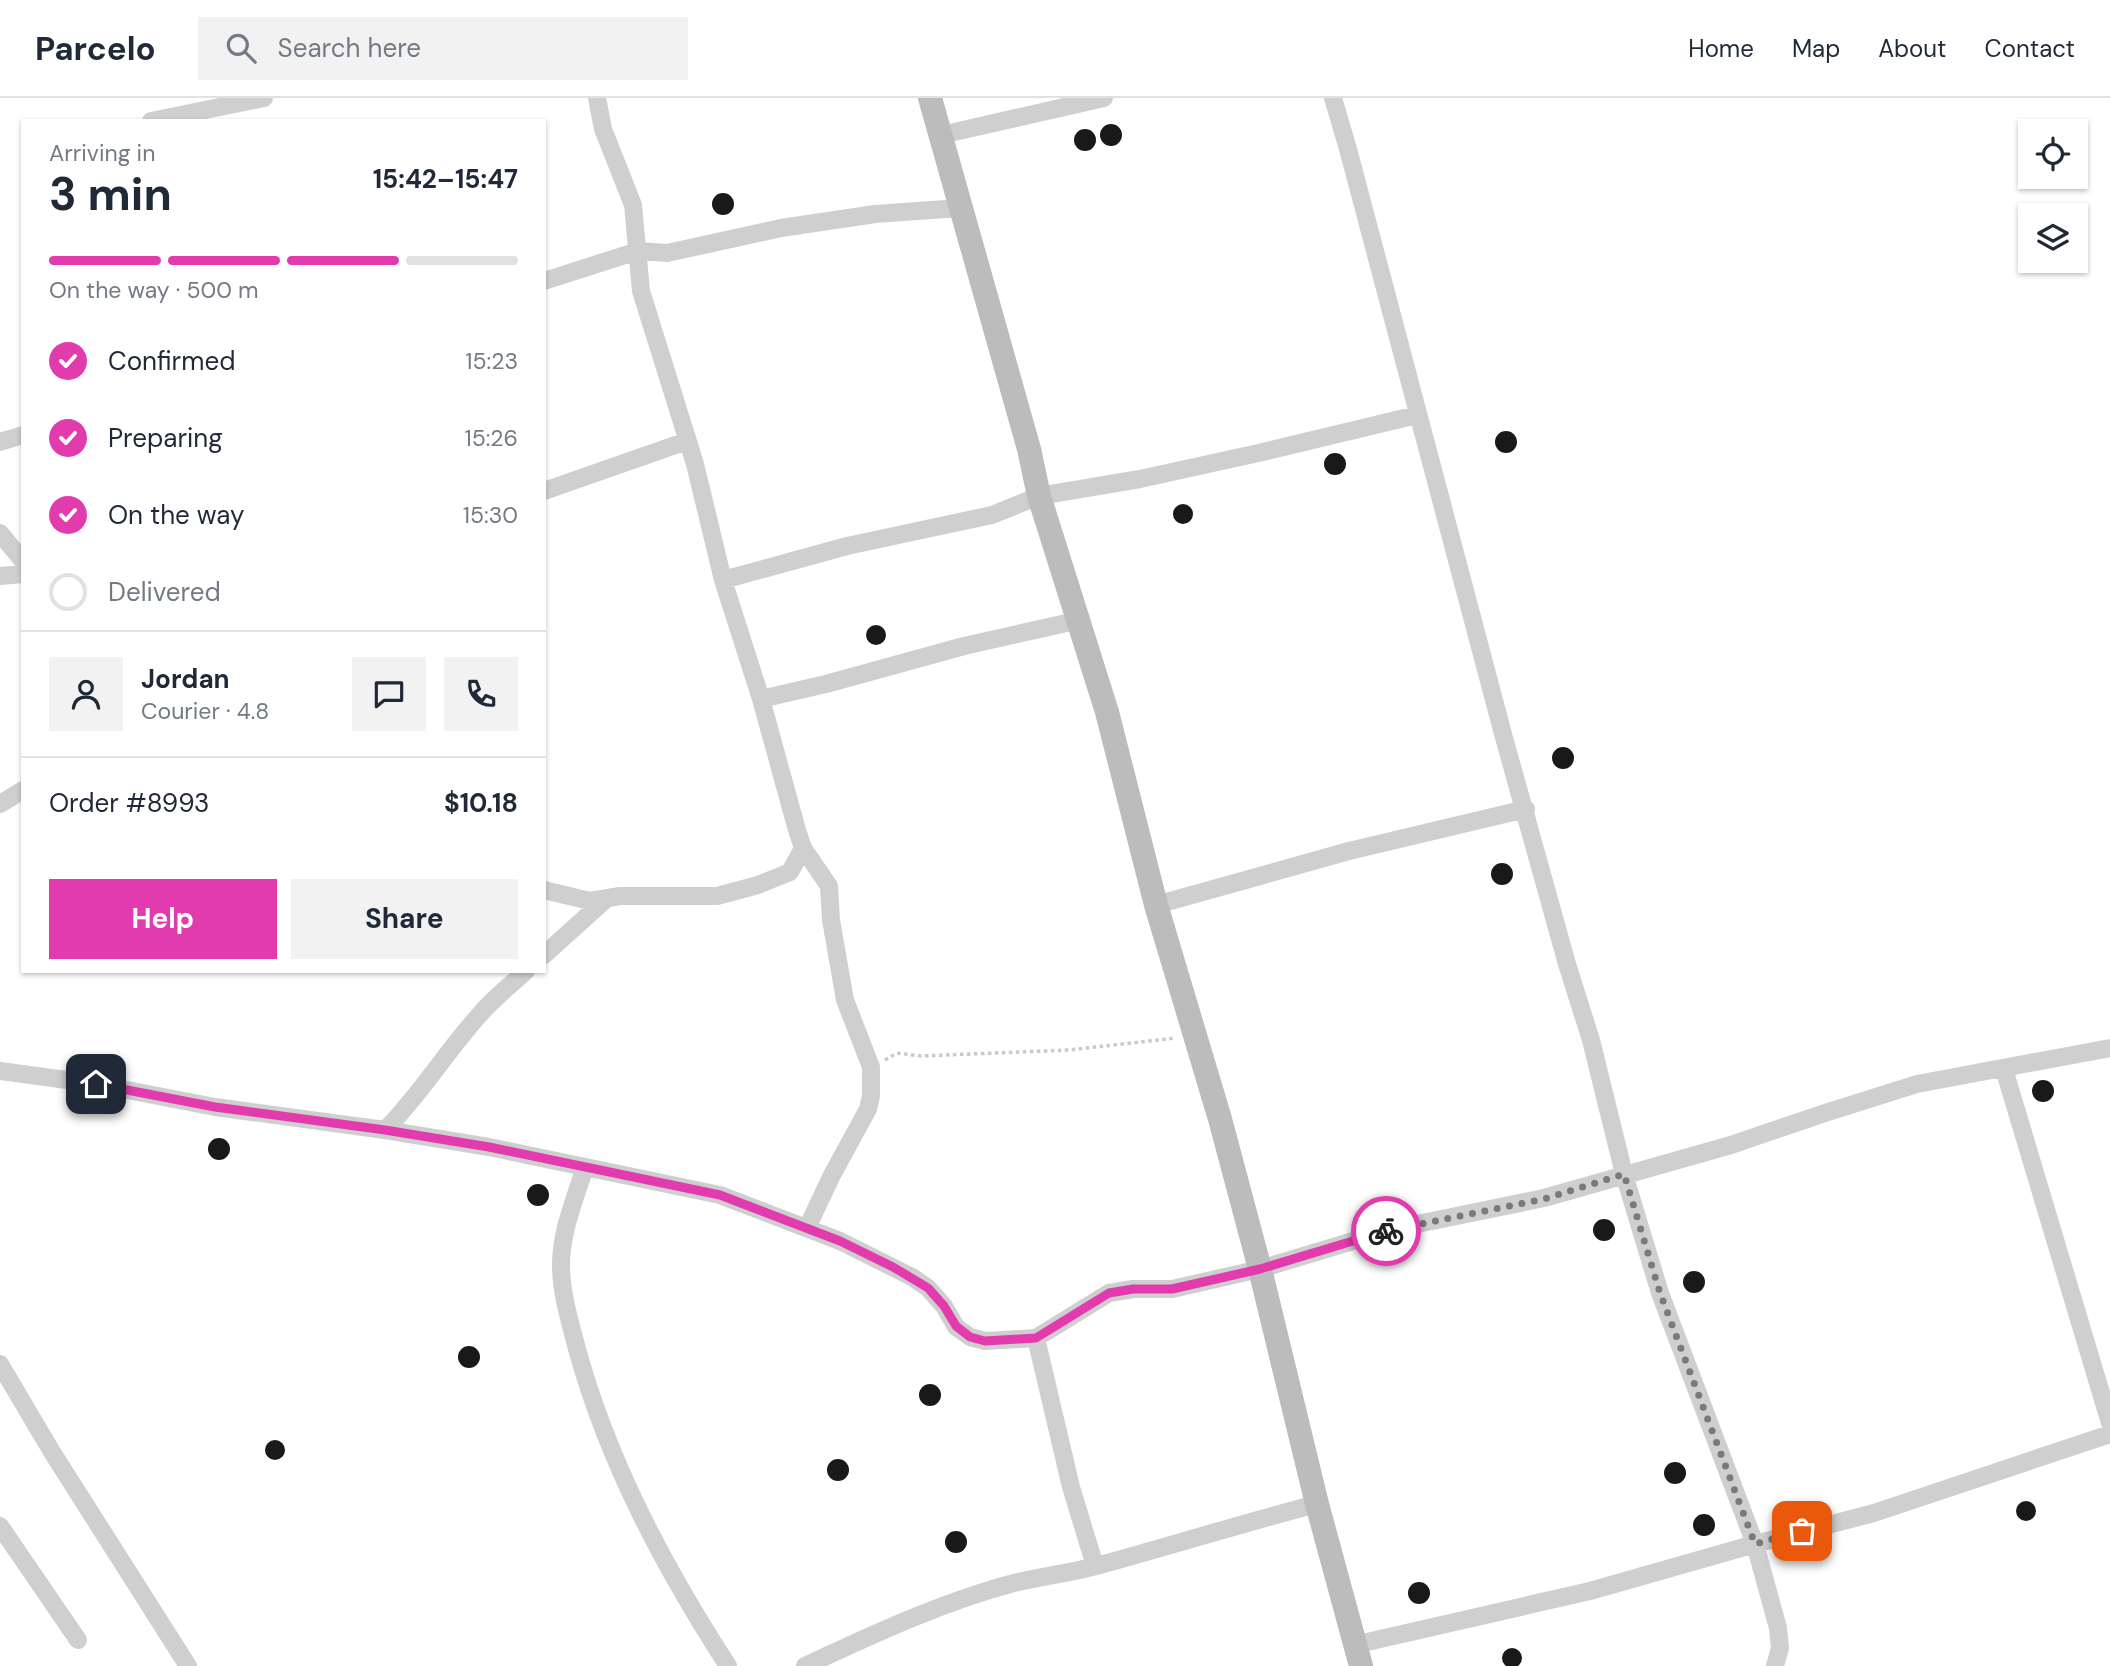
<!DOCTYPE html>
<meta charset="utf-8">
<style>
body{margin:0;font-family:"DM Sans",sans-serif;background:#f2f2f3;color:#1f2937;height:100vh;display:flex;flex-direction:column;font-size:26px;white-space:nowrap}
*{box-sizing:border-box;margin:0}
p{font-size:23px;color:#747a83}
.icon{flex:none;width:38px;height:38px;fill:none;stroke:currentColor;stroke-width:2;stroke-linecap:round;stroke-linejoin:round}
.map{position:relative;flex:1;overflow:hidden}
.details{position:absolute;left:21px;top:21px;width:525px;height:854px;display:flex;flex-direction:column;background:#fff;border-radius:0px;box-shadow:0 2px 5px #0004}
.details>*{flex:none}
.buttons{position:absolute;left:2018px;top:21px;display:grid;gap:14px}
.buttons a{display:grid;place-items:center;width:70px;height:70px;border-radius:0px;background:#fff;box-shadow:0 2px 5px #0004;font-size:35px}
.pin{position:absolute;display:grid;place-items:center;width:60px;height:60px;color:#fff;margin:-30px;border-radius:14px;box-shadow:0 4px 10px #0006}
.courier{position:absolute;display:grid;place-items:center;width:70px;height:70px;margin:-35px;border:5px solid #e23bae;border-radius:50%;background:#fff;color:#222;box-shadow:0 2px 9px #0007}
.head em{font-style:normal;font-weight:700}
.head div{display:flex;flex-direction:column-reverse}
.head{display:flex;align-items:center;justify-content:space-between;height:119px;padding:0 28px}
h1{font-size:46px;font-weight:700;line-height:52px}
.bar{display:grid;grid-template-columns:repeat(4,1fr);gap:10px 7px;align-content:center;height:84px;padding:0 28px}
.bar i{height:9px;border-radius:5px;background:#e0e1e3}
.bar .current{background:#e23bae}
.bar p{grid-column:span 4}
.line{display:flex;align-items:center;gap:18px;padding:0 28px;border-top:2px solid #e0e1e3}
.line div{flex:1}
.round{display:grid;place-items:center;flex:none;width:74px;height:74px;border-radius:0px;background:#f2f2f3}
ol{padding:0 28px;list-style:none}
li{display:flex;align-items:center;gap:21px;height:77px}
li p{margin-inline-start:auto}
li .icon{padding:7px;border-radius:50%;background:#e23bae;color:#fff;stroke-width:4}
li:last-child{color:#747a83}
li i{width:38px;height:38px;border:4px solid #e0e1e3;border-radius:50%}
.primary-button{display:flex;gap:14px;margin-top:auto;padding:14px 28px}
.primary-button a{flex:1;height:80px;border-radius:0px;background:#e23bae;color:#fff;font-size:28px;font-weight:700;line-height:80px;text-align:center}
.primary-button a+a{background:#f2f2f3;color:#1f2937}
header{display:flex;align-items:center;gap:42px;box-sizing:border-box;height:98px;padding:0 35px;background:#fff;border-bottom:2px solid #e0e1e3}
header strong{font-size:33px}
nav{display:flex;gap:38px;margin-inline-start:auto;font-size:24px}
.search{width:490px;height:63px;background:#f2f2f3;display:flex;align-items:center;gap:18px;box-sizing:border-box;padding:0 24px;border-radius:0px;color:#747a83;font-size:26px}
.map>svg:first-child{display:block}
</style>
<header>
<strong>Parcelo</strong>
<div class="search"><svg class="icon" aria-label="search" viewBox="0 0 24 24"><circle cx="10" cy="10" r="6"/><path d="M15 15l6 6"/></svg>Search here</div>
<nav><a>Home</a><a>Map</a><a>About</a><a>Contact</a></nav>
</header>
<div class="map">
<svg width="2110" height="1568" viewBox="0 0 2110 1568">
<rect width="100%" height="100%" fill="#fff"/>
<path fill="#191919" d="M1100 37a11 11 0 1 1 22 0a11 11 0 1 1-22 0Z
M1074 42a11 11 0 1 1 22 0a11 11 0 1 1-22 0Z
M712 106a11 11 0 1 1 22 0a11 11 0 1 1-22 0Z
M1495 344a11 11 0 1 1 22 0a11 11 0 1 1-22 0Z
M1324 366a11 11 0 1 1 22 0a11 11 0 1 1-22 0Z
M1173 416a10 10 0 1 1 20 0a10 10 0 1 1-20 0Z
M866 537a10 10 0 1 1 20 0a10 10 0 1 1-20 0Z
M1552 660a11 11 0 1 1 22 0a11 11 0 1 1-22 0Z
M1491 776a11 11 0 1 1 22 0a11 11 0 1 1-22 0Z
M2032 993a11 11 0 1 1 22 0a11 11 0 1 1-22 0Z
M208 1051a11 11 0 1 1 22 0a11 11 0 1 1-22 0Z
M527 1097a11 11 0 1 1 22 0a11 11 0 1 1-22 0Z
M1593 1132a11 11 0 1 1 22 0a11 11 0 1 1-22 0Z
M1683 1184a11 11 0 1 1 22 0a11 11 0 1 1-22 0Z
M458 1259a11 11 0 1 1 22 0a11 11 0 1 1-22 0Z
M919 1297a11 11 0 1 1 22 0a11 11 0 1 1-22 0Z
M265 1352a10 10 0 1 1 20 0a10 10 0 1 1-20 0Z
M827 1372a11 11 0 1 1 22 0a11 11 0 1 1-22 0Z
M1664 1375a11 11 0 1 1 22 0a11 11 0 1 1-22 0Z
M2016 1413a10 10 0 1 1 20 0a10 10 0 1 1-20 0Z
M1693 1427a11 11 0 1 1 22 0a11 11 0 1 1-22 0Z
M945 1444a11 11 0 1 1 22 0a11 11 0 1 1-22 0Z
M1408 1495a11 11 0 1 1 22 0a11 11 0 1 1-22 0Z
M1502 1560a10 10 0 1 1 20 0a10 10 0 1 1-20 0Z"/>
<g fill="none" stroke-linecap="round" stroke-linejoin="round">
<path stroke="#c9c9c9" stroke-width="3.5" stroke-dasharray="3.5 3.5" stroke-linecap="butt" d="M 885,962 L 897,955 L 921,958 L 1069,952 L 1176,940"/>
<path stroke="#cfcfcf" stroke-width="18" d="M 597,0 L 603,31 L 633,107 L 641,193 L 695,366 L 723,482 L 761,601 L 797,732 L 803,750 L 829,788 L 831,822 L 845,902 L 871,969 L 871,998 L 868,1011 L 832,1077 L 807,1130
M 1333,0 L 1348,51 L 1503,636 L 1567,866 L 1591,942 L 1624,1076 L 1660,1195 L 1755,1446 L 1778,1530 L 1780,1550 L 1775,1568
M 151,23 L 264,0
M 941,37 L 1104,0
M 544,183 L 638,153 L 667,155 L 781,130 L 875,116 L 960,110
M 0,344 L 23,337
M 544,393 L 687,343
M 0,435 L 23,463
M 0,478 L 23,476
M 723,482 L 847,448 L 992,417 L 1039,398 L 1140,381 L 1263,354 L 1417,317
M 761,601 L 826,586 L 964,548 L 1080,522
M 0,706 L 23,692
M 544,792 L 590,803 L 620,798 L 717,798 L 758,787 L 790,774 L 803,750
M 1156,807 L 1349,753 L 1526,711
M 544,857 L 606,801
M 2004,971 L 2110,1325
M 0,973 L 96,986 L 215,1009 L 385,1032 L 489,1049 L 720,1097 L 840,1143 L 912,1179 L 928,1190 L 944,1208 L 956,1229 L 970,1239 L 985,1243 L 1036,1240 L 1109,1195 L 1133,1191 L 1172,1191 L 1260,1171 L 1393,1131 L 1544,1100 L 1731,1047 L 1825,1015 L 1917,986 L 2110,950
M 385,1032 C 421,996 447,952 482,914 C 495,899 512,886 526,873
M 585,1069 C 575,1101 561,1133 561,1167 C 561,1195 570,1224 577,1251 C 608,1364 664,1469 728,1568
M 1036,1240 L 1071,1389 L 1095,1468
M 0,1266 L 52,1354 L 188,1568
M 0,1428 L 78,1542
M 1354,1547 L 1590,1493 L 1755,1446 L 1874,1415 L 2110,1336
M 805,1568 C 874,1536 944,1503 1018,1484 C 1044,1478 1070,1475 1096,1468 C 1170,1448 1243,1425 1317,1406"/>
<path stroke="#bcbcbc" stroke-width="24" d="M 930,0 L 1029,351 L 1039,398 L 1107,614 L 1156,807 L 1220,1021 L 1260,1171 L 1317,1406 L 1361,1568"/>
</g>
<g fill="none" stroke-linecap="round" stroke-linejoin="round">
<path stroke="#7a7a7a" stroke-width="7" stroke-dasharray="0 12.6" d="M 1386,1133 L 1544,1101 L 1624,1076 L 1660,1195 L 1755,1446 L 1802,1433"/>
<path stroke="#e23bae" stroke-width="9" d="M 96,986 L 215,1009 L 385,1032 L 489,1049 L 720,1097 L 840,1143 L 893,1169 L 928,1190 L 944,1208 L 956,1228 L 970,1239 L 985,1243 L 1036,1240 L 1109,1195 L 1133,1191 L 1172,1191 L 1260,1171 L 1386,1133"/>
</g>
</svg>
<div class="buttons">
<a><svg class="icon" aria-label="locate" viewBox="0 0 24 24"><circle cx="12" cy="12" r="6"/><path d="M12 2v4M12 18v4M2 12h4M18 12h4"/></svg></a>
<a><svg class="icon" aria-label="layers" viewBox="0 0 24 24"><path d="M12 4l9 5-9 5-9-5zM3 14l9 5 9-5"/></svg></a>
</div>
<div class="pin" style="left:1802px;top:1433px;background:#ea580c"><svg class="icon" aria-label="bag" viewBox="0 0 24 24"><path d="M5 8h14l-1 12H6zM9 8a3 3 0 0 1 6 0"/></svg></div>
<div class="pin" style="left:96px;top:986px;background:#1f2937"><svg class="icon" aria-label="home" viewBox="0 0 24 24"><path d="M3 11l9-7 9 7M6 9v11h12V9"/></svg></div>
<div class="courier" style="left:1386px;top:1133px"><svg class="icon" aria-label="bike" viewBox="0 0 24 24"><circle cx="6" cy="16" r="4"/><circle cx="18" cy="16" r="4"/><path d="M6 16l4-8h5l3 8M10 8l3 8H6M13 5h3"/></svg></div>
<section class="details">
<div class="head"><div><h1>3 min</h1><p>Arriving in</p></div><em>15:42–15:47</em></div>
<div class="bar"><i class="current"></i><i class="current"></i><i class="current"></i><i></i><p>On the way · 500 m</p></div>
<ol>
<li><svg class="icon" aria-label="check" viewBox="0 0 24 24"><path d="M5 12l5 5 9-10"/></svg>Confirmed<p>15:23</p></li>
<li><svg class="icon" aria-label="check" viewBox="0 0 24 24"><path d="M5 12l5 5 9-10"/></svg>Preparing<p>15:26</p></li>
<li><svg class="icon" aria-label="check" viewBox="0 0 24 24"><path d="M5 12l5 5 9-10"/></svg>On the way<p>15:30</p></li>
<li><i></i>Delivered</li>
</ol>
<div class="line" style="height:126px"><a class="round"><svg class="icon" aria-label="person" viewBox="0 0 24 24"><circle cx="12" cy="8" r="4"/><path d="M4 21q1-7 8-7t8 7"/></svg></a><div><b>Jordan</b><p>Courier · 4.8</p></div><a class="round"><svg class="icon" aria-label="chat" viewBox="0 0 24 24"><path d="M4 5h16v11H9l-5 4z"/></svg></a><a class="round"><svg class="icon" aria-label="phone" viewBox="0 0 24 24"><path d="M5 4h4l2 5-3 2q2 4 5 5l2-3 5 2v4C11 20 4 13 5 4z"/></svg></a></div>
<div class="line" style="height:91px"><div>Order #8993</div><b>$10.18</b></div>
<div class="primary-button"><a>Help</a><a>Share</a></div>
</section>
</div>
